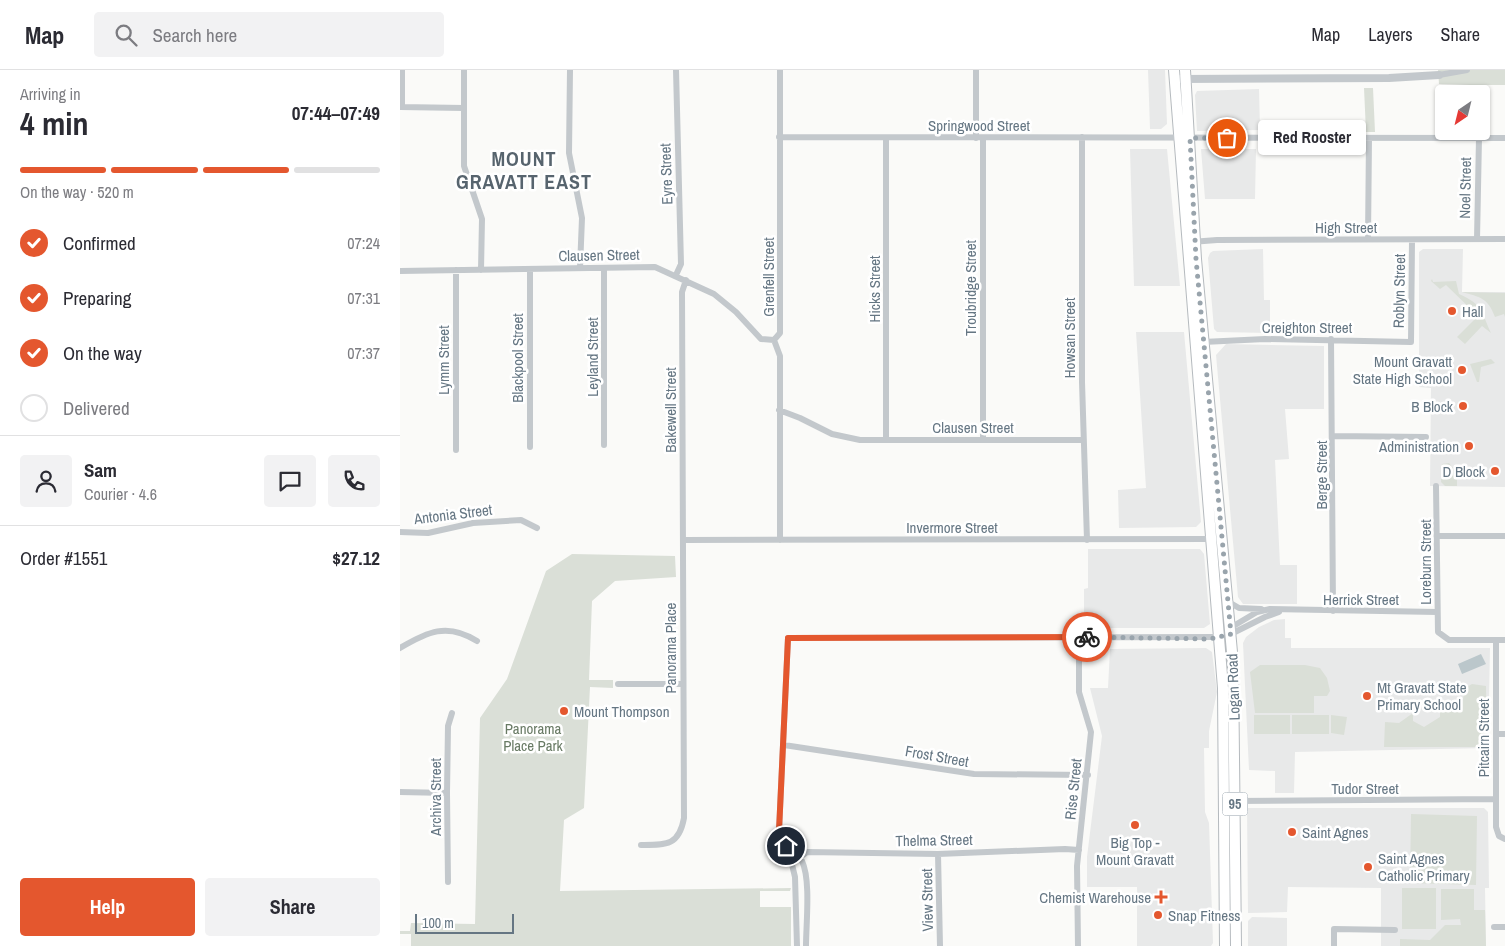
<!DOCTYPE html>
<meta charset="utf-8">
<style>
body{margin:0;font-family:"Archivo Narrow",sans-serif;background:#f2f2f3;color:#2b2b33;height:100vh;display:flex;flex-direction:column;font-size:19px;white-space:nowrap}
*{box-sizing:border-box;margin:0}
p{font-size:16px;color:#7c7c81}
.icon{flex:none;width:28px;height:28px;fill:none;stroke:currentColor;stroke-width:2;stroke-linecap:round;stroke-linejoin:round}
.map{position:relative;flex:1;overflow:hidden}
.drawer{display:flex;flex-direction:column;background:#fff;width:400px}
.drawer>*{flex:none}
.needle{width:32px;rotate:215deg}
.tools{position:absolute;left:1035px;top:15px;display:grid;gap:10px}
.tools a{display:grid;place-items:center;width:55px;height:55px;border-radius:5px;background:#fff;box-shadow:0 1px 4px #0004;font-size:25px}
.scale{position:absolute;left:15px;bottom:12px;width:99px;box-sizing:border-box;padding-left:5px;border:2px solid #657683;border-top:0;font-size:14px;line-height:18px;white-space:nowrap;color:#657683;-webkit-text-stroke:4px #fff;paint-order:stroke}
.pin{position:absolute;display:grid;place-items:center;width:42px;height:42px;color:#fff;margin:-21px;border:2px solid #fff;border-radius:50%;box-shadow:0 1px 5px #0007}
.courier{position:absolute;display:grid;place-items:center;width:50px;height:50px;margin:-25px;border:4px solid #e4572e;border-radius:50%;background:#fff;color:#222;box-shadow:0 1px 6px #0007}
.bubble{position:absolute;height:35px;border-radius:5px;background:#fff;box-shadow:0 1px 4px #0004;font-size:16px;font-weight:700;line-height:35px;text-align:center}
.summary em{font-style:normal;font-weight:700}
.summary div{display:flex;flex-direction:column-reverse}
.summary{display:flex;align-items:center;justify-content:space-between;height:85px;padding:0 20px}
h1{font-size:32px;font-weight:700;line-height:38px}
.bar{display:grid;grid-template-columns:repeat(4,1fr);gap:8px 5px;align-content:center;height:60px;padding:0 20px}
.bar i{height:6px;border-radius:4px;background:#e1e1e2}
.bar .on{background:#e4572e}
.bar p{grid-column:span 4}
.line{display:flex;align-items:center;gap:12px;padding:0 20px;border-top:1px solid #e1e1e2}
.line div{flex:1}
.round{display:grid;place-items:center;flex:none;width:52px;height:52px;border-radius:5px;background:#f2f2f3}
ol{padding:0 20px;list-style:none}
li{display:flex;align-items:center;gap:15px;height:55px}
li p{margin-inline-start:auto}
li .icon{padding:5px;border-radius:50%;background:#e4572e;color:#fff;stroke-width:4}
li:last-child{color:#7c7c81}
li i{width:28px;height:28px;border:2px solid #e1e1e2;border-radius:50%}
.primary-button{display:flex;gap:10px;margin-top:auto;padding:10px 20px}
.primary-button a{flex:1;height:58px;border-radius:5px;background:#e4572e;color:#fff;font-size:20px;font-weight:700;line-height:58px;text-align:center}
.primary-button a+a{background:#f2f2f3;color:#2b2b33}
header{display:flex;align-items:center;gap:30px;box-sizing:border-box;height:70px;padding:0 25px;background:#fff;border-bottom:1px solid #e1e1e2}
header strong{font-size:24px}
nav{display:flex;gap:28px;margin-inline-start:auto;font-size:18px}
.search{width:350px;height:45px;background:#f2f2f3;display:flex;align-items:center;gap:12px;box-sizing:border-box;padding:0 18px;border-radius:5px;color:#7c7c81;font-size:19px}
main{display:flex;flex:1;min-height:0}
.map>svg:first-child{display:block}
</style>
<header>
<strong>Map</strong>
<div class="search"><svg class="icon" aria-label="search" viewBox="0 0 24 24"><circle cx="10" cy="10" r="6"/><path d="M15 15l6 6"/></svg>Search here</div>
<nav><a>Map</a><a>Layers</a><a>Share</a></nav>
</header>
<main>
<section class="drawer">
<div class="summary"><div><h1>4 min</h1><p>Arriving in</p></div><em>07:44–07:49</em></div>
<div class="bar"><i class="on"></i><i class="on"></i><i class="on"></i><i></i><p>On the way · 520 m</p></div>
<ol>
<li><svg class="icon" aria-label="check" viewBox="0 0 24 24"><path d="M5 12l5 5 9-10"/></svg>Confirmed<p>07:24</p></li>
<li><svg class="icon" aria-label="check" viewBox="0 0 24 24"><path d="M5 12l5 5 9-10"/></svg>Preparing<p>07:31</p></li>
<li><svg class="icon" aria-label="check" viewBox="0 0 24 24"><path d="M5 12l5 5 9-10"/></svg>On the way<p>07:37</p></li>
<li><i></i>Delivered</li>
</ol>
<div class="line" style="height:90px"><a class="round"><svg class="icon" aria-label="person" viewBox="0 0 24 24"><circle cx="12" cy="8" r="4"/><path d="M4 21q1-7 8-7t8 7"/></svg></a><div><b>Sam</b><p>Courier · 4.6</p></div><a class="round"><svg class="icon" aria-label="chat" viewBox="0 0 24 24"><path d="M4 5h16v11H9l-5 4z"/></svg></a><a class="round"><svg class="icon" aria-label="phone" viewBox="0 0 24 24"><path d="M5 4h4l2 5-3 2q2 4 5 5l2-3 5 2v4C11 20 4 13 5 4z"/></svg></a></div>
<div class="line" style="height:65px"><div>Order #1551</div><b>$27.12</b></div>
<div class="primary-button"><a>Help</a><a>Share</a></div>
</section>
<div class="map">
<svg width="1105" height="876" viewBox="0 0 1105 876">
<rect width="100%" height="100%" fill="#fafaf8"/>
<path fill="#e8e9e9" d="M 748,0 L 765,0 L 767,54 L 761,59 L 750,59 Z
M 859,19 L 860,60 L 797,61 L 795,25 L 797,21 Z
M 730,79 L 767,79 L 780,216 L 734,216 Z
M 801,79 L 856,79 L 855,129 L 805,129 Z
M 863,179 L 864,230 L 870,230 L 870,263 L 817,262 L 814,259 L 808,188 L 810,183 L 813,181 Z
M 1023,179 L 1063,179 L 1062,222 L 1105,222 L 1105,417 L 1030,416 L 1031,318 L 1019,317 L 1019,182 Z
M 736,262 L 784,262 L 801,452 L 796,457 L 719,458 L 718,420 L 746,418 Z
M 826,274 L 924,276 L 924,339 L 885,339 L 889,389 L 875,390 L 880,495 L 897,495 L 897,534 L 843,534 L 838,527 L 816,285 Z
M 688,479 L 800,479 L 804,484 L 810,554 L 804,558 L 684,558 L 684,519 L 688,518 Z
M 885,549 L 885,568 L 891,568 L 891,578 L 1090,578 L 1088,678 L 895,682 L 894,723 L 875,723 L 875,701 L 849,700 L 843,573 L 846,567 L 859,557 L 874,550 Z
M 806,578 L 812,582 L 817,622 L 809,661 L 809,678 L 804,678 L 805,742 L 809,753 L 813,873 L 811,876 L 737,876 L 737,817 L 687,817 L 687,787 L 702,666 L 690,618 L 708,618 L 710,579 Z
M 847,738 L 1084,738 L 1088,742 L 1089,818 L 1085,818 L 1086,876 L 981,876 L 981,818 L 888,817 L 887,842 L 848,843 Z
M 852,847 L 887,848 L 887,876 L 848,876 L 848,851 Z"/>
<path fill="#dadfd7" d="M 1038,0 L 1105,0 L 1105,15 L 1083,15 L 1084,63 L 1074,63 L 1074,61 L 1081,61 L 1081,24 L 1071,24 L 1070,15 L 1039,14 Z
M 964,18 L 973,18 L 975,62 L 966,62 Z
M 1032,209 L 1033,212 L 1056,211 L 1059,224 C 1084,235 1081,242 1091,263 L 1082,256 L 1065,274 L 1057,267 L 1078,246 L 1046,215 L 1040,219 L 1031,211 Z
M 1062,222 L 1105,223 L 1105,247 L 1104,244 L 1095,247 C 1088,228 1080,227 1062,222 Z
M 1091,289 L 1095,293 L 1081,297 L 1079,312 L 1077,312 L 1070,294 Z
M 1049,393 L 1057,403 L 1057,416 L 1045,416 L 1041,412 L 1042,394 Z
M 172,484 L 275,486 L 276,507 L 215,511 L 192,531 L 189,610 L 213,610 L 213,618 L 190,617 L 184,738 L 164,750 L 160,821 L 391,818 L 390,821 L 360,821 L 360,837 L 391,837 L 391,876 L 11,876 L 11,864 L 0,864 L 0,861 L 10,861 L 11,853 L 75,854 L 80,648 L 107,609 L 146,501 Z
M 860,595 L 905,595 L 920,598 L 927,608 L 930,621 L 927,626 L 914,626 L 914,643 L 855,643 L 850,602 Z
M 1072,614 L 1086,616 L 1087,677 L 984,677 L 985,652 L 999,653 L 1013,643 L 1013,651 L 1024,657 L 1040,647 L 1040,636 L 1063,629 L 1065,618 Z
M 854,645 L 890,645 L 890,664 L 854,664 Z
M 892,645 L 929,645 L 929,664 L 892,664 Z
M 931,645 L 947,647 L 944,665 L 931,663 Z
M 1011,744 L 1077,746 L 1076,815 L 1010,813 Z
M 1002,818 L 1036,818 L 1036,859 L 1002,859 Z
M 1041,819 L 1074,819 L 1074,840 L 1085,840 L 1086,876 L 1000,876 L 1000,869 L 1030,870 L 1045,855 L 1061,855 L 1060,849 L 1041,850 Z"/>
<path fill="#bbc7cb" d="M 1081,584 L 1086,594 L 1062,604 L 1058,594 Z"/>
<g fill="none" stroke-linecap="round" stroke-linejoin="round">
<defs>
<path id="primary" d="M 774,0 L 823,618 L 825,876
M 785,0 L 796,189 L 833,593 L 836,876"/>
</defs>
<use href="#primary" stroke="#b5babe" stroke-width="12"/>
<path stroke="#c3c8cc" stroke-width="6" d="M 2,0 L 2,37
M 64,0 L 64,96 L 82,149 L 81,200
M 170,0 L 169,83 L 182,148 L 180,198
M 276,0 L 281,194 L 276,205
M 576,0 L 576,68
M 1039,5 L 1067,0
M 0,37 L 64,38
M 379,67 L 1105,68
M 682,67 L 682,312 L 687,470
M 486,68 L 486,370
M 968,169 L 969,68
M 1077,169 L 1079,68
M 791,172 L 817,170 L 1105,169
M 130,199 L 130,377
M 0,201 L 255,197 L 314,224 L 336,242 L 361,269 L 374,270
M 931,269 L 933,541
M 374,270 L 380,263 L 380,0
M 374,270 L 380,286 L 380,470
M 803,272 L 865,269 L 1011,272 L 1012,171
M 379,340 L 400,348 L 432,364 L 460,370 L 683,370
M 933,366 L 1026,367
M 583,369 L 583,68
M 204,375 L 204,198
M 56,380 L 56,200
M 1036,416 L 1038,562 L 1049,570 L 1105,570
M 0,462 L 28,463 L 73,453 L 121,450 L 137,458
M 1038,466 L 1105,466
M 283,470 L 814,469
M 827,531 L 839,538 L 861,539
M 830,558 L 857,542 L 870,539 L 1037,542
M 831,564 L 865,547 L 879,542
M 1096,570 L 1096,757 L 1099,766 L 1105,769
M 0,578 C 27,562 47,552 77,571
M 218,614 L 283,614
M 1096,664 L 1105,664
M 384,675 L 574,704 L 688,705
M 0,722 L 47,723
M 835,731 L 1095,729
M 241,775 C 266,775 279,776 284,748 L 282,222 L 286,210
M 388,778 L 395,807 L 397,876
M 538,784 L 540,876
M 393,792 L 407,782 L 538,784 L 665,779 L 679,780
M 48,812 L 47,723 L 48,656 L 52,643
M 1094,857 L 1105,857
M 406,876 C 406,854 411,810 402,791 C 396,779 384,777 379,761 L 388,568 L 820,567
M 678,876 L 677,796 L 691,662 L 679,622 L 679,567
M 934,876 L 934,859 L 995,860"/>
<path stroke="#c3c8cc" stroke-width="8" d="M 781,9 L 989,8 L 1039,5"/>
<use href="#primary" stroke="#fff" stroke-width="10"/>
</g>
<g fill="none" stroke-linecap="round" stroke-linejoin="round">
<path stroke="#99a4ac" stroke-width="5" stroke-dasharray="0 9" d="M 687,567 L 810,569 L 831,564 L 796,189 L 790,68 L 827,68"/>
<path stroke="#e4572e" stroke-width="6" d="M 386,776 L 379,761 L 388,568 L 687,567"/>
</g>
<g fill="#e4572e" stroke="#fff" stroke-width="2">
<circle cx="1052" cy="241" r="5"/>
<circle cx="1062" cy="300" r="5"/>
<circle cx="1063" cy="336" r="5"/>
<circle cx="1069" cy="376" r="5"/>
<circle cx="1095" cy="401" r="5"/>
<circle cx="967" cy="626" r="5"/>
<circle cx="164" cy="641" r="5"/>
<circle cx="735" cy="755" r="5"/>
<circle cx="892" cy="762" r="5"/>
<circle cx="968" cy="797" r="5"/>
<path d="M758.5 819.5h5v5h5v5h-5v5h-5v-5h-5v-5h5z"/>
<circle cx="758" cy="845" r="5"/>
</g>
<g text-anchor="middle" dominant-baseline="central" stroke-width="5" stroke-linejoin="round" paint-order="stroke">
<rect fill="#fff" stroke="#939fa8" stroke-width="1" x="822.5" y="722.5" width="25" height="23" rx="4"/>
<g font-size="14" font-weight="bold" fill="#657683">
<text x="835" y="734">95</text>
</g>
<g font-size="15" fill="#657683" stroke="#fff">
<text x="579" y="55">Springwood Street</text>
<text transform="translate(266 104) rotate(-92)">Eyre Street</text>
<text transform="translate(1065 118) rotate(-89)">Noel Street</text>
<text x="946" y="157">High Street</text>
<text transform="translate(199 185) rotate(-1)">Clausen Street</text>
<text transform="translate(368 207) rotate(-90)">Grenfell Street</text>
<text transform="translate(570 218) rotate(-90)">Troubridge Street</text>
<text transform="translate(474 219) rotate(-90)">Hicks Street</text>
<text transform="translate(999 221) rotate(-89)">Roblyn Street</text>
<text x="907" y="257">Creighton Street</text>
<text transform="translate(669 268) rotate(-90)">Howsan Street</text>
<text transform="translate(192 287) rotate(-90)">Leyland Street</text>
<text transform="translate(117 288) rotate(-90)">Blackpool Street</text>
<text transform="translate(43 290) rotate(-90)">Lymm Street</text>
<text transform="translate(270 340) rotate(-90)">Bakewell Street</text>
<text x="573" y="357">Clausen Street</text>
<text transform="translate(921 405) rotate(-90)">Berge Street</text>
<text transform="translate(53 444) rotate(-7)">Antonia Street</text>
<text x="552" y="457">Invermore Street</text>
<text transform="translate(1025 492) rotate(-90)">Loreburn Street</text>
<text x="961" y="529">Herrick Street</text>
<text transform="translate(270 578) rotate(-90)">Panorama Place</text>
<text transform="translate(833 617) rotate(-92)">Logan Road</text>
<text transform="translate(1083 668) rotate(-90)">Pitcairn Street</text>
<text transform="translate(537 686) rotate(10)">Frost Street</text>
<text x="965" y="718">Tudor Street</text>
<text transform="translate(673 719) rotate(-84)">Rise Street</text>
<text transform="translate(35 727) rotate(-90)">Archiva Street</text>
<text transform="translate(534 770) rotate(-1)">Thelma Street</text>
<text transform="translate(527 830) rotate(-91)">View Street</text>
</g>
<g font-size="15" fill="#657683" stroke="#fff" text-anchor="start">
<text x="1062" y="241">Hall</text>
<text x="1052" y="291" text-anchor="end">Mount Gravatt<tspan x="1052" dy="17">State High School</tspan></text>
<text x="1053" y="336" text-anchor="end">B Block</text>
<text x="1059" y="376" text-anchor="end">Administration</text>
<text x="1085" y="401" text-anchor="end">D Block</text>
<text x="977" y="617">Mt Gravatt State<tspan x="977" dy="17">Primary School</tspan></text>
<text x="174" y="641">Mount Thompson</text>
<text x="902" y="762">Saint Agnes</text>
<text x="735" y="772" text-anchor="middle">Big Top -<tspan x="735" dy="17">Mount Gravatt</tspan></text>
<text x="978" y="788">Saint Agnes<tspan x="978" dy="17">Catholic Primary</tspan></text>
<text x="751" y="827" text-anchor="end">Chemist Warehouse</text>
<text x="768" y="845">Snap Fitness</text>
</g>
<g font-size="15" fill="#687a64" stroke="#fff">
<text x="133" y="658">Panorama<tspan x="133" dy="17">Place Park</tspan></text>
</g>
<g font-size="20" font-weight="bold" letter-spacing="1" fill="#57646e" stroke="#fff">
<text x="124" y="88">MOUNT<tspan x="124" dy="23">GRAVATT EAST</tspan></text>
</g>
</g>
</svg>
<div class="tools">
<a><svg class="needle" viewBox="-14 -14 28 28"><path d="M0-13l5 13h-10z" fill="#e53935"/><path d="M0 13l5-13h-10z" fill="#7c7c81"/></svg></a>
</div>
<div class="scale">100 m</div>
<div class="pin" style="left:827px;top:68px;background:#ea580c"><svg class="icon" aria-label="bag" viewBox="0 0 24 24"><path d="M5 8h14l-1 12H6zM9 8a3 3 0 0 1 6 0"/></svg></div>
<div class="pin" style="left:386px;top:776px;background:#1f2937"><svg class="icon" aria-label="home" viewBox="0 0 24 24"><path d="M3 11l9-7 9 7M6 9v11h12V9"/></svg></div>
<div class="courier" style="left:687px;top:567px"><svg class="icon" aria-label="bike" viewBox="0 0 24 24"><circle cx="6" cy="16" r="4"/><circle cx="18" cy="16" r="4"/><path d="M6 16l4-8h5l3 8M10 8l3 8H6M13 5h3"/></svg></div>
<div class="bubble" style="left:858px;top:50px;width:108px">Red Rooster</div>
</div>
</main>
